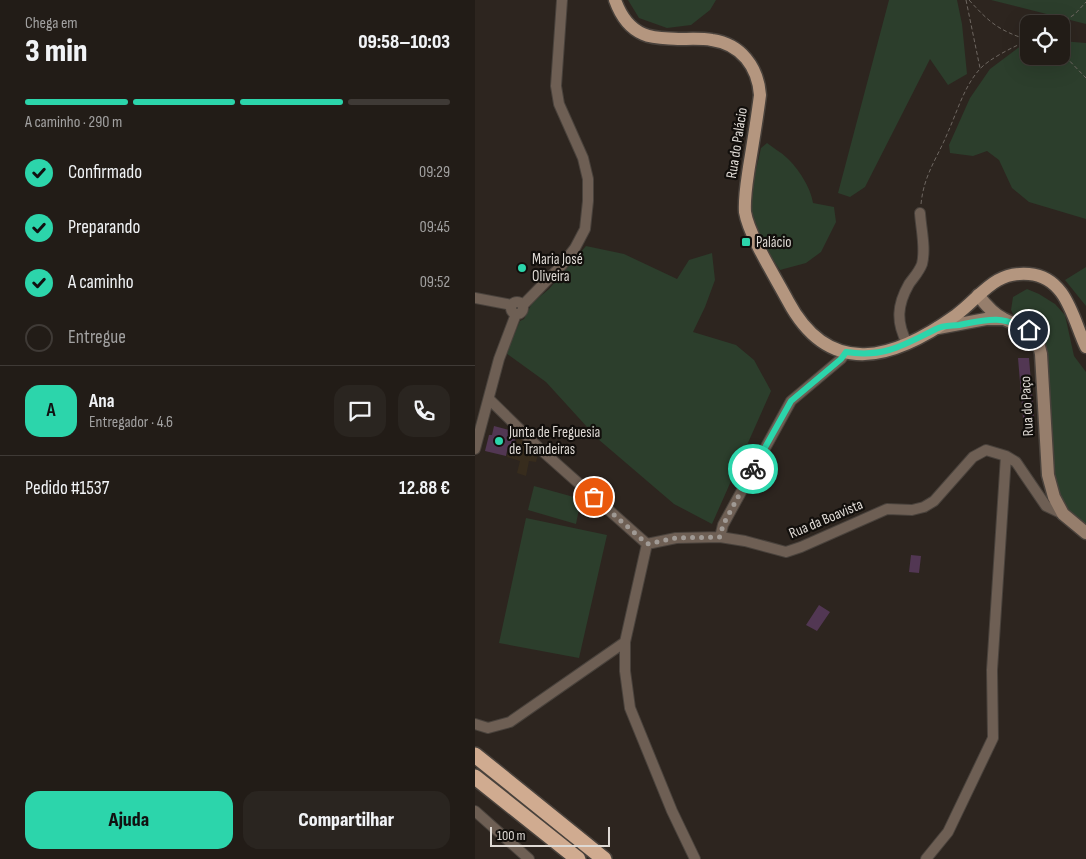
<!DOCTYPE html>
<html lang="pt">
<meta charset="utf-8">
<style>
body{margin:0;font-family:"Sofia Sans Condensed",sans-serif;background:#2a2520;color:#f1f3f6;height:100vh;display:flex;flex-direction:column;font-size:19px;white-space:nowrap}
*{box-sizing:border-box;margin:0}
p{font-size:16px;color:#a2a1a1}
.icon{flex:none;width:28px;height:28px;fill:none;stroke:currentColor;stroke-width:2;stroke-linecap:round;stroke-linejoin:round}
.map{position:relative;flex:1;overflow:hidden}
.details{display:flex;flex-direction:column;background:#221c17;width:475px}
.details>*{flex:none}
.fabs{position:absolute;left:545px;top:15px;display:grid;gap:10px}
.fabs a{display:grid;place-items:center;width:50px;height:50px;border-radius:10px;background:#221c17;box-shadow:0 5px 20px #0002,0 0 0 1px #3f3a36;font-size:25px}
.scale{position:absolute;left:15px;bottom:12px;width:120px;box-sizing:border-box;padding-left:5px;border:2px solid #ded9d4;border-top:0;font-size:14px;line-height:18px;white-space:nowrap;color:#ded9d4;-webkit-text-stroke:4px #120f0c;paint-order:stroke}
.pin{position:absolute;display:grid;place-items:center;width:42px;height:42px;color:#fff;margin:-21px;border:2px solid #fff;border-radius:50%;box-shadow:0 1px 5px #0007}
.courier{position:absolute;display:grid;place-items:center;width:50px;height:50px;margin:-25px;border:4px solid #2cd5ab;border-radius:50%;background:#fff;color:#222;box-shadow:0 1px 6px #0007}
.overview em{font-style:normal;font-weight:800}
.overview div{display:flex;flex-direction:column-reverse}
.overview{display:flex;align-items:center;justify-content:space-between;height:85px;padding:0 25px}
h1{font-size:32px;font-weight:800;line-height:38px}
.bar{display:grid;grid-template-columns:repeat(4,1fr);gap:8px 5px;align-content:center;height:60px;padding:0 25px}
.bar i{height:6px;border-radius:4px;background:#3f3a36}
.bar .selected{background:#2cd5ab}
.bar p{grid-column:span 4}
.line{display:flex;align-items:center;gap:12px;padding:0 25px;border-top:1px solid #3f3a36}
.line div{flex:1}
.round{display:grid;place-items:center;flex:none;width:52px;height:52px;border-radius:15px;background:#2a2520}
ol{padding:0 25px;list-style:none}
li{display:flex;align-items:center;gap:15px;height:55px}
li p{margin-inline-start:auto}
li .icon{padding:5px;border-radius:50%;background:#2cd5ab;color:#111;stroke-width:4}
li:last-child{color:#a2a1a1}
li i{width:28px;height:28px;border:2px solid #3f3a36;border-radius:50%}
.button{display:flex;gap:10px;margin-top:auto;padding:10px 25px}
.button a{flex:1;height:58px;border-radius:15px;background:#2cd5ab;color:#111;font-size:20px;font-weight:800;line-height:58px;text-align:center}
.button a+a{background:#2a2520;color:#f1f3f6}
main{display:flex;flex:1;min-height:0}
.map>svg:first-child{display:block}
</style>
<main>
<section class="details">
<div class="overview"><div><h1>3 min</h1><p>Chega em</p></div><em>09:58–10:03</em></div>
<div class="bar"><i class="selected"></i><i class="selected"></i><i class="selected"></i><i></i><p>A caminho · 290 m</p></div>
<ol>
<li><svg class="icon" aria-label="check" viewBox="0 0 24 24"><path d="M5 12l5 5 9-10"/></svg>Confirmado<p>09:29</p></li>
<li><svg class="icon" aria-label="check" viewBox="0 0 24 24"><path d="M5 12l5 5 9-10"/></svg>Preparando<p>09:45</p></li>
<li><svg class="icon" aria-label="check" viewBox="0 0 24 24"><path d="M5 12l5 5 9-10"/></svg>A caminho<p>09:52</p></li>
<li><i></i>Entregue</li>
</ol>
<div class="line" style="height:90px"><b class="round" style="background:#2cd5ab;color:#111">A</b><div><b>Ana</b><p>Entregador · 4.6</p></div><a class="round"><svg class="icon" aria-label="chat" viewBox="0 0 24 24"><path d="M4 5h16v11H9l-5 4z"/></svg></a><a class="round"><svg class="icon" aria-label="phone" viewBox="0 0 24 24"><path d="M5 4h4l2 5-3 2q2 4 5 5l2-3 5 2v4C11 20 4 13 5 4z"/></svg></a></div>
<div class="line" style="height:65px"><div>Pedido #1537</div><b>12.88 €</b></div>
<div class="button"><a>Ajuda</a><a>Compartilhar</a></div>
</section>
<div class="map">
<svg width="611" height="859" viewBox="0 0 611 859">
<rect width="100%" height="100%" fill="#2d251f"/>
<path fill="#372c1d" d="M 43,434 L 64,450 L 61,462 L 54,461 L 51,476 L 42,473 L 45,461 L 32,457 L 34,448 L 39,449 Z"/>
<path fill="#2c3e2c" d="M 153,0 L 241,0 L 235,10 L 216,25 L 192,28 L 164,18 Z
M 414,0 L 482,0 L 487,24 L 492,74 L 473,85 L 455,59 L 390,187 L 375,197 L 363,193 Z
M 516,0 L 611,0 L 611,24 Z
M 586,41 L 611,43 L 611,219 L 554,202 L 537,188 L 524,160 L 512,151 L 498,156 L 475,153 L 474,145 L 495,98 L 515,69 L 551,42 L 554,42 L 554,56 L 586,56 Z
M 292,143 C 298,148 306,152 312,158 C 323,168 336,188 338,203 L 359,207 L 361,222 L 346,252 L 331,263 L 305,270 C 289,246 272,221 277,190 C 279,176 283,162 286,148 Z
M 111,246 L 149,254 L 202,279 L 214,260 L 237,253 L 240,280 L 230,307 L 218,332 L 261,345 L 279,360 L 296,391 L 237,524 L 199,504 L 123,439 L 71,382 L 31,353 L 45,321 L 49,319 L 57,303 L 74,289 Z
M 611,267 L 611,306 L 590,280 Z
M 552,289 L 564,294 L 580,304 L 590,315 L 599,356 L 611,372 L 611,524 L 593,510 L 580,489 L 570,342 L 559,324 L 540,318 L 536,310 L 538,297 Z
M 59,486 L 106,499 L 101,524 L 53,510 Z
M 51,518 L 132,535 L 104,658 L 24,643 Z"/>
<path fill="#523753" d="M 543,358 L 554,358 L 559,418 L 558,418 L 558,424 L 551,424 L 551,418 L 548,418 Z
M 19,426 L 34,430 L 34,433 L 41,435 L 38,448 L 33,446 L 31,456 L 10,451 L 14,435 L 17,435 Z
M 436,555 L 446,556 L 444,573 L 434,572 Z
M 344,605 L 355,612 L 342,631 L 331,625 Z"/>
<g fill="none" stroke-linecap="round" stroke-linejoin="round">
<defs>
<path id="street" d="M 0,298 L 37,305
M36 308a6 6 0 1 1 12 0a6 6 0 1 1-12 0Z
M 48,305 L 87,265 L 100,248 L 110,229 L 113,201 L 113,179 L 108,158 L 84,104 L 81,86 L 87,0
M 432,343 C 421,322 422,305 434,284 C 439,277 444,272 447,264 C 451,248 446,229 445,213
M 14,399 L 65,449 L 172,544
M 0,449 L 24,359 L 41,314
M 245,537 L 248,525 L 316,401 L 366,359 L 371,352
M 150,642 L 150,671 L 155,708 L 197,811 L 220,859
M 0,724 L 13,728 L 35,722 L 150,642 L 172,544 L 201,538 L 245,537 L 270,541 L 311,552 L 326,547 L 412,509 L 437,510 L 449,507 L 459,501 L 498,457 L 511,450 L 531,456 L 541,462 L 571,506 L 588,514
M 0,811 L 54,859
M 451,859 L 473,832 L 518,738 L 517,670 L 531,456"/>
<path id="secondary" d="M 503,295 C 510,304 518,314 529,319 C 551,330 560,326 566,354 L 573,475 L 579,497 L 588,514 L 611,533
M 463,328 L 511,319 L 529,319"/>
<path id="primary" d="M 140,0 C 145,14 154,28 168,34 C 179,39 191,38 203,39 C 214,39 226,38 237,40 C 266,44 283,67 285,95 C 282,119 278,143 274,167 C 272,181 269,197 270,212 C 274,236 301,278 313,301 C 355,380 420,359 481,315 C 506,297 518,271 554,274 C 592,277 598,320 611,347"/>
<path id="highway" d="M 0,755 L 129,859
M 0,777 L 103,859"/>
</defs>
<use href="#street" stroke="#49423c" stroke-width="12"/>
<use href="#secondary" stroke="#49423c" stroke-width="15"/>
<use href="#primary" stroke="#49423c" stroke-width="15"/>
<use href="#highway" stroke="#49423c" stroke-width="18"/>
<path stroke="#6e6761" stroke-width="1" stroke-dasharray="4 2.5" stroke-linecap="butt" d="M 491,0 L 505,68
M 494,0 C 515,23 523,30 553,40
M 585,24 L 600,14 L 611,2
M 586,52 L 611,78
M 446,204 C 449,174 462,159 473,132 C 482,112 489,87 504,70 C 513,59 540,46 554,40"/>
<use href="#street" stroke="#6e5f54" stroke-width="10"/>
<use href="#secondary" stroke="#967e6c" stroke-width="12"/>
<use href="#primary" stroke="#b4967f" stroke-width="12"/>
<use href="#highway" stroke="#d0ab90" stroke-width="15"/>
</g>
<g fill="none" stroke-linecap="round" stroke-linejoin="round">
<path stroke="#a09a95" stroke-width="5" stroke-dasharray="0 9" d="M 119,497 L 172,544 L 201,538 L 245,537 L 248,525 L 278,469"/>
<path stroke="#2cd5ab" stroke-width="6" d="M 278,469 L 316,401 L 366,359 L 371,352 C 409,358 429,345 461,329 C 468,325 477,326 484,325 C 514,319 526,315 554,330"/>
</g>
<g fill="#2cd5ab" stroke="#120f0c" stroke-width="2">
<rect x="266" y="237" width="10" height="10" rx="2.5"/>
<circle cx="47" cy="268" r="5"/>
<circle cx="24" cy="441" r="5"/>
</g>
<g text-anchor="middle" dominant-baseline="central" stroke-width="4.5" stroke-linejoin="round" paint-order="stroke">
<g font-size="15" fill="#ded9d4" stroke="#120f0c">
<text transform="translate(262 143) rotate(-81)">Rua do Palácio</text>
<text transform="translate(552 406) rotate(-93)">Rua do Paço</text>
<text transform="translate(351 519) rotate(-23)">Rua da Boavista</text>
</g>
<g font-size="15" fill="#ded9d4" stroke="#120f0c" text-anchor="start">
<text x="281" y="242">Palácio</text>
<text x="57" y="259">Maria José<tspan x="57" dy="17">Oliveira</tspan></text>
<text x="34" y="432">Junta de Freguesia<tspan x="34" dy="17">de Trandeiras</tspan></text>
</g>
</g>
</svg>
<div class="fabs">
<a><svg class="icon" aria-label="locate" viewBox="0 0 24 24"><circle cx="12" cy="12" r="6"/><path d="M12 2v4M12 18v4M2 12h4M18 12h4"/></svg></a>
</div>
<div class="scale">100 m</div>
<div class="pin" style="left:119px;top:497px;background:#ea580c"><svg class="icon" aria-label="bag" viewBox="0 0 24 24"><path d="M5 8h14l-1 12H6zM9 8a3 3 0 0 1 6 0"/></svg></div>
<div class="pin" style="left:554px;top:330px;background:#1f2937"><svg class="icon" aria-label="home" viewBox="0 0 24 24"><path d="M3 11l9-7 9 7M6 9v11h12V9"/></svg></div>
<div class="courier" style="left:278px;top:469px"><svg class="icon" aria-label="bike" viewBox="0 0 24 24"><circle cx="6" cy="16" r="4"/><circle cx="18" cy="16" r="4"/><path d="M6 16l4-8h5l3 8M10 8l3 8H6M13 5h3"/></svg></div>
</div>
</main>
